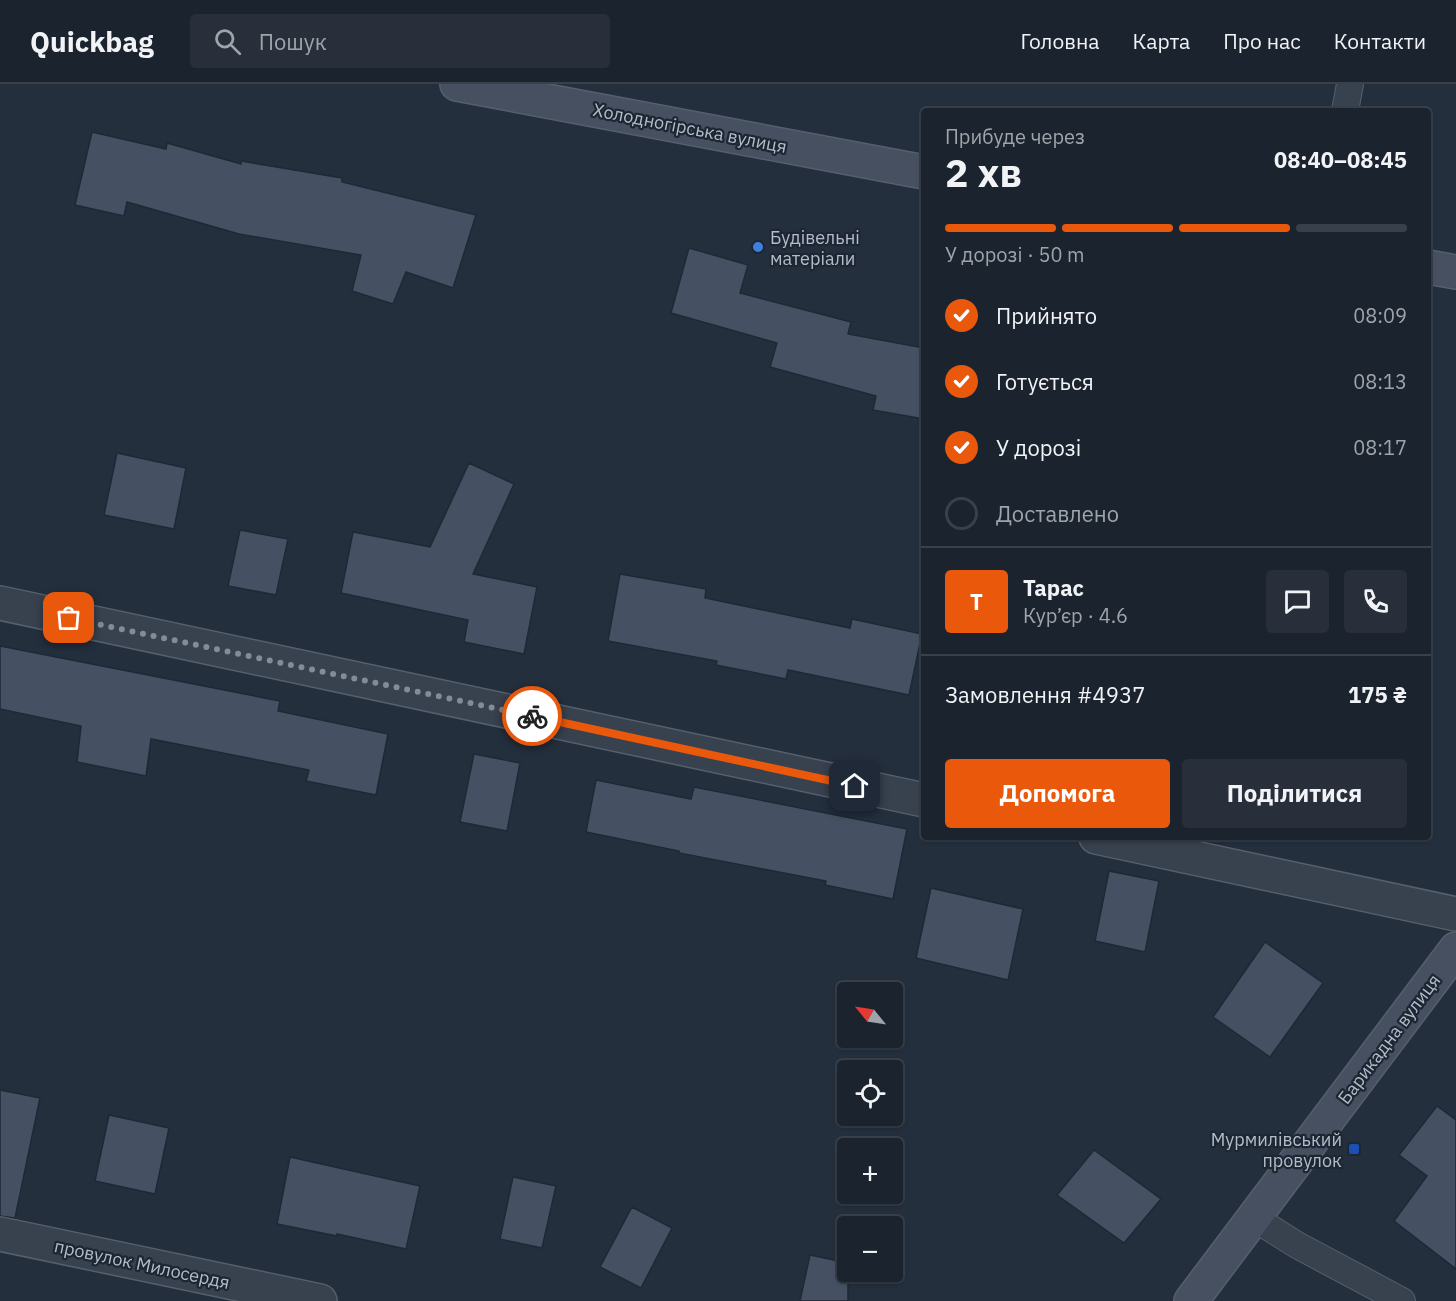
<!DOCTYPE html>
<html lang="uk">
<meta charset="utf-8">
<style>
body{margin:0;font-family:"IBM Plex Sans",sans-serif;background:#282f3a;color:#f1f3f6;height:100vh;display:flex;flex-direction:column;font-size:22px;white-space:nowrap}
*{box-sizing:border-box;margin:0}
p{font-size:20px;color:#a0a4aa}
.icon{flex:none;width:33px;height:33px;fill:none;stroke:currentColor;stroke-width:2;stroke-linecap:round;stroke-linejoin:round}
.map{position:relative;flex:1;overflow:hidden}
.drawer{position:absolute;left:921px;top:24px;width:510px;height:732px;display:flex;flex-direction:column;background:#1b232e;border-radius:6px;box-shadow:0 2px 4px #0004,0 0 0 2px #39404a}
.drawer>*{flex:none}
.needle{width:39px;rotate:300deg}
.tools{position:absolute;left:837px;top:898px;display:grid;gap:12px}
.tools a{display:grid;place-items:center;width:66px;height:66px;border-radius:6px;background:#1b232e;box-shadow:0 2px 4px #0004,0 0 0 2px #39404a;font-size:30px}
.pin{position:absolute;display:grid;place-items:center;width:51px;height:51px;color:#fff;margin:-26px;border-radius:12px;box-shadow:0 3px 9px #0006}
.courier{position:absolute;display:grid;place-items:center;width:60px;height:60px;margin:-30px;border:4px solid #ea580c;border-radius:50%;background:#fff;color:#222;box-shadow:0 2px 8px #0007}
.summary em{font-style:normal;font-weight:700}
.summary div{display:flex;flex-direction:column-reverse}
.summary{display:flex;align-items:center;justify-content:space-between;height:102px;padding:0 24px}
h1{font-size:39px;font-weight:700;line-height:45px}
.bar{display:grid;grid-template-columns:repeat(4,1fr);gap:9px 6px;align-content:center;height:72px;padding:0 24px}
.bar i{height:8px;border-radius:4px;background:#39404a}
.bar .selected{background:#ea580c}
.bar p{grid-column:span 4}
.line{display:flex;align-items:center;gap:15px;padding:0 24px;border-top:2px solid #39404a}
.line div{flex:1}
.round{display:grid;place-items:center;flex:none;width:63px;height:63px;border-radius:6px;background:#282f3a}
ol{padding:0 24px;list-style:none}
li{display:flex;align-items:center;gap:18px;height:66px}
li p{margin-inline-start:auto}
li .icon{padding:6px;border-radius:50%;background:#ea580c;color:#fff;stroke-width:4}
li:last-child{color:#a0a4aa}
li i{width:33px;height:33px;border:3px solid #39404a;border-radius:50%}
.cta{display:flex;gap:12px;margin-top:auto;padding:12px 24px}
.cta a{flex:1;height:69px;border-radius:6px;background:#ea580c;color:#fff;font-size:24px;font-weight:700;line-height:69px;text-align:center}
.cta a+a{background:#282f3a;color:#f1f3f6}
header{display:flex;align-items:center;gap:36px;box-sizing:border-box;height:84px;padding:0 30px;background:#1b232e;border-bottom:2px solid #39404a}
header strong{font-size:28px}
nav{display:flex;gap:33px;margin-inline-start:auto;font-size:21px}
.search{width:420px;height:54px;background:#282f3a;display:flex;align-items:center;gap:15px;box-sizing:border-box;padding:0 21px;border-radius:6px;color:#a0a4aa;font-size:22px}
.map>svg:first-child{display:block}
</style>
<header>
<strong>Quickbag</strong>
<div class="search"><svg class="icon" aria-label="search" viewBox="0 0 24 24"><circle cx="10" cy="10" r="6"/><path d="M15 15l6 6"/></svg>Пошук</div>
<nav><a>Головна</a><a>Карта</a><a>Про нас</a><a>Контакти</a></nav>
</header>
<div class="map">
<svg width="1456" height="1217" viewBox="0 0 1456 1217">
<rect width="100%" height="100%" fill="#242f3e"/>
<path fill="#455162" stroke="#1f2835" stroke-width="1.5" d="M 92,48 L 166,65 L 167,59 L 241,80 L 241,77 L 342,94 L 342,98 L 476,131 L 453,204 L 406,188 L 393,220 L 352,207 L 361,171 L 239,150 L 127,118 L 124,132 L 75,121 Z
M 689,164 L 748,181 L 740,209 L 851,238 L 848,250 L 924,264 L 924,335 L 873,326 L 876,312 L 770,283 L 777,259 L 671,229 Z
M 117,369 L 186,384 L 174,445 L 104,431 Z
M 469,379 L 514,400 L 473,490 L 537,503 L 524,570 L 464,558 L 468,536 L 341,509 L 353,448 L 430,463 Z
M 240,446 L 288,455 L 276,511 L 228,502 Z
M 620,490 L 706,505 L 705,514 L 850,544 L 852,535 L 922,550 L 909,611 L 788,586 L 786,595 L 716,581 L 717,577 L 608,557 Z
M 0,562 L 280,617 L 278,627 L 388,650 L 376,711 L 306,697 L 309,686 L 151,655 L 146,692 L 77,678 L 81,642 L 0,625 Z
M 474,670 L 520,679 L 507,747 L 460,738 Z
M 596,696 L 691,715 L 694,703 L 907,745 L 893,815 L 825,801 L 826,797 L 679,769 L 679,767 L 586,748 Z
M 1109,787 L 1159,797 L 1145,868 L 1095,857 Z
M 931,804 L 1023,825 L 1008,896 L 916,874 Z
M 1265,858 L 1323,899 L 1270,973 L 1213,933 Z
M 0,1006 L 40,1014 L 15,1134 L 0,1132 Z
M 1437,1022 L 1456,1036 L 1456,1185 L 1394,1137 L 1427,1092 L 1399,1071 Z
M 109,1031 L 169,1044 L 155,1110 L 95,1097 Z
M 1094,1066 L 1161,1115 L 1124,1159 L 1057,1111 Z
M 290,1073 L 420,1102 L 406,1165 L 337,1150 L 337,1152 L 277,1140 Z
M 513,1093 L 556,1102 L 542,1164 L 500,1155 Z
M 632,1123 L 672,1144 L 641,1204 L 600,1183 Z
M 810,1171 L 848,1179 L 848,1217 L 800,1217 Z"/>
<g fill="none" stroke-linecap="round" stroke-linejoin="round">
<defs>
<path id="lane" d="M 1345,27 L 1350,0
M 1254,1134 L 1297,1161 L 1402,1217"/>
<path id="street" d="M 0,519 L 924,716
M 1096,753 L 1456,830
M 0,1150 L 320,1217"/>
<path id="secondary" d="M 457,0 L 924,88
M 1428,183 L 1456,188
M 1191,1217 L 1456,865"/>
</defs>
<use href="#lane" stroke="#565f6c" stroke-width="28"/>
<use href="#street" stroke="#565f6c" stroke-width="36"/>
<use href="#secondary" stroke="#565f6c" stroke-width="36"/>
<use href="#lane" stroke="#38414e" stroke-width="26"/>
<use href="#street" stroke="#38414e" stroke-width="33"/>
<use href="#secondary" stroke="#465061" stroke-width="33"/>
</g>
<g fill="none" stroke-linecap="round" stroke-linejoin="round">
<path stroke="#828b98" stroke-width="6" stroke-dasharray="0 10.8" d="M 69,534 L 532,632"/>
<path stroke="#ea580c" stroke-width="8" d="M 532,632 L 855,702"/>
</g>
<circle fill="#3f7fe0" stroke="#1d2633" stroke-width="2" cx="758" cy="163" r="6"/>
<rect fill="#1a4fb4" stroke="#1d2633" stroke-width="2" x="1348" y="1059" width="12" height="12" rx="3"/>
<g text-anchor="middle" dominant-baseline="central" stroke-width="4.5" stroke-linejoin="round" paint-order="stroke">
<g font-size="18" fill="#b4bcc9" stroke="#1d2633">
<text transform="translate(690 44) rotate(11)">Холодногірська вулиця</text>
<text transform="translate(1389 955) rotate(-53)">Барикадна вулиця</text>
<text transform="translate(142 1180) rotate(12)">провулок Милосердя</text>
</g>
<g font-size="18" fill="#b4bcc9" stroke="#1d2633" text-anchor="start">
<text x="770" y="153">Будівельні<tspan x="770" dy="21">матеріали</tspan></text>
<text x="1342" y="1055" text-anchor="end">Мурмилівський<tspan x="1342" dy="21">провулок</tspan></text>
</g>
</g>
</svg>
<div class="tools">
<a><svg class="needle" viewBox="-14 -14 28 28"><path d="M0-13l5 13h-10z" fill="#e53935"/><path d="M0 13l5-13h-10z" fill="#a0a4aa"/></svg></a>
<a><svg class="icon" aria-label="locate" viewBox="0 0 24 24"><circle cx="12" cy="12" r="6"/><path d="M12 2v4M12 18v4M2 12h4M18 12h4"/></svg></a>
<a>+</a>
<a>−</a>
</div>
<div class="pin" style="left:69px;top:534px;background:#ea580c"><svg class="icon" aria-label="bag" viewBox="0 0 24 24"><path d="M5 8h14l-1 12H6zM9 8a3 3 0 0 1 6 0"/></svg></div>
<div class="pin" style="left:855px;top:702px;background:#1f2937"><svg class="icon" aria-label="home" viewBox="0 0 24 24"><path d="M3 11l9-7 9 7M6 9v11h12V9"/></svg></div>
<div class="courier" style="left:532px;top:632px"><svg class="icon" aria-label="bike" viewBox="0 0 24 24"><circle cx="6" cy="16" r="4"/><circle cx="18" cy="16" r="4"/><path d="M6 16l4-8h5l3 8M10 8l3 8H6M13 5h3"/></svg></div>
<section class="drawer">
<div class="summary"><div><h1>2 хв</h1><p>Прибуде через</p></div><em>08:40–08:45</em></div>
<div class="bar"><i class="selected"></i><i class="selected"></i><i class="selected"></i><i></i><p>У дорозі · 50 m</p></div>
<ol>
<li><svg class="icon" aria-label="check" viewBox="0 0 24 24"><path d="M5 12l5 5 9-10"/></svg>Прийнято<p>08:09</p></li>
<li><svg class="icon" aria-label="check" viewBox="0 0 24 24"><path d="M5 12l5 5 9-10"/></svg>Готується<p>08:13</p></li>
<li><svg class="icon" aria-label="check" viewBox="0 0 24 24"><path d="M5 12l5 5 9-10"/></svg>У дорозі<p>08:17</p></li>
<li><i></i>Доставлено</li>
</ol>
<div class="line" style="height:108px"><b class="round" style="background:#ea580c;color:#fff">Т</b><div><b>Тарас</b><p>Кур’єр · 4.6</p></div><a class="round"><svg class="icon" aria-label="chat" viewBox="0 0 24 24"><path d="M4 5h16v11H9l-5 4z"/></svg></a><a class="round"><svg class="icon" aria-label="phone" viewBox="0 0 24 24"><path d="M5 4h4l2 5-3 2q2 4 5 5l2-3 5 2v4C11 20 4 13 5 4z"/></svg></a></div>
<div class="line" style="height:78px"><div>Замовлення #4937</div><b>175 ₴</b></div>
<div class="cta"><a>Допомога</a><a>Поділитися</a></div>
</section>
</div>
